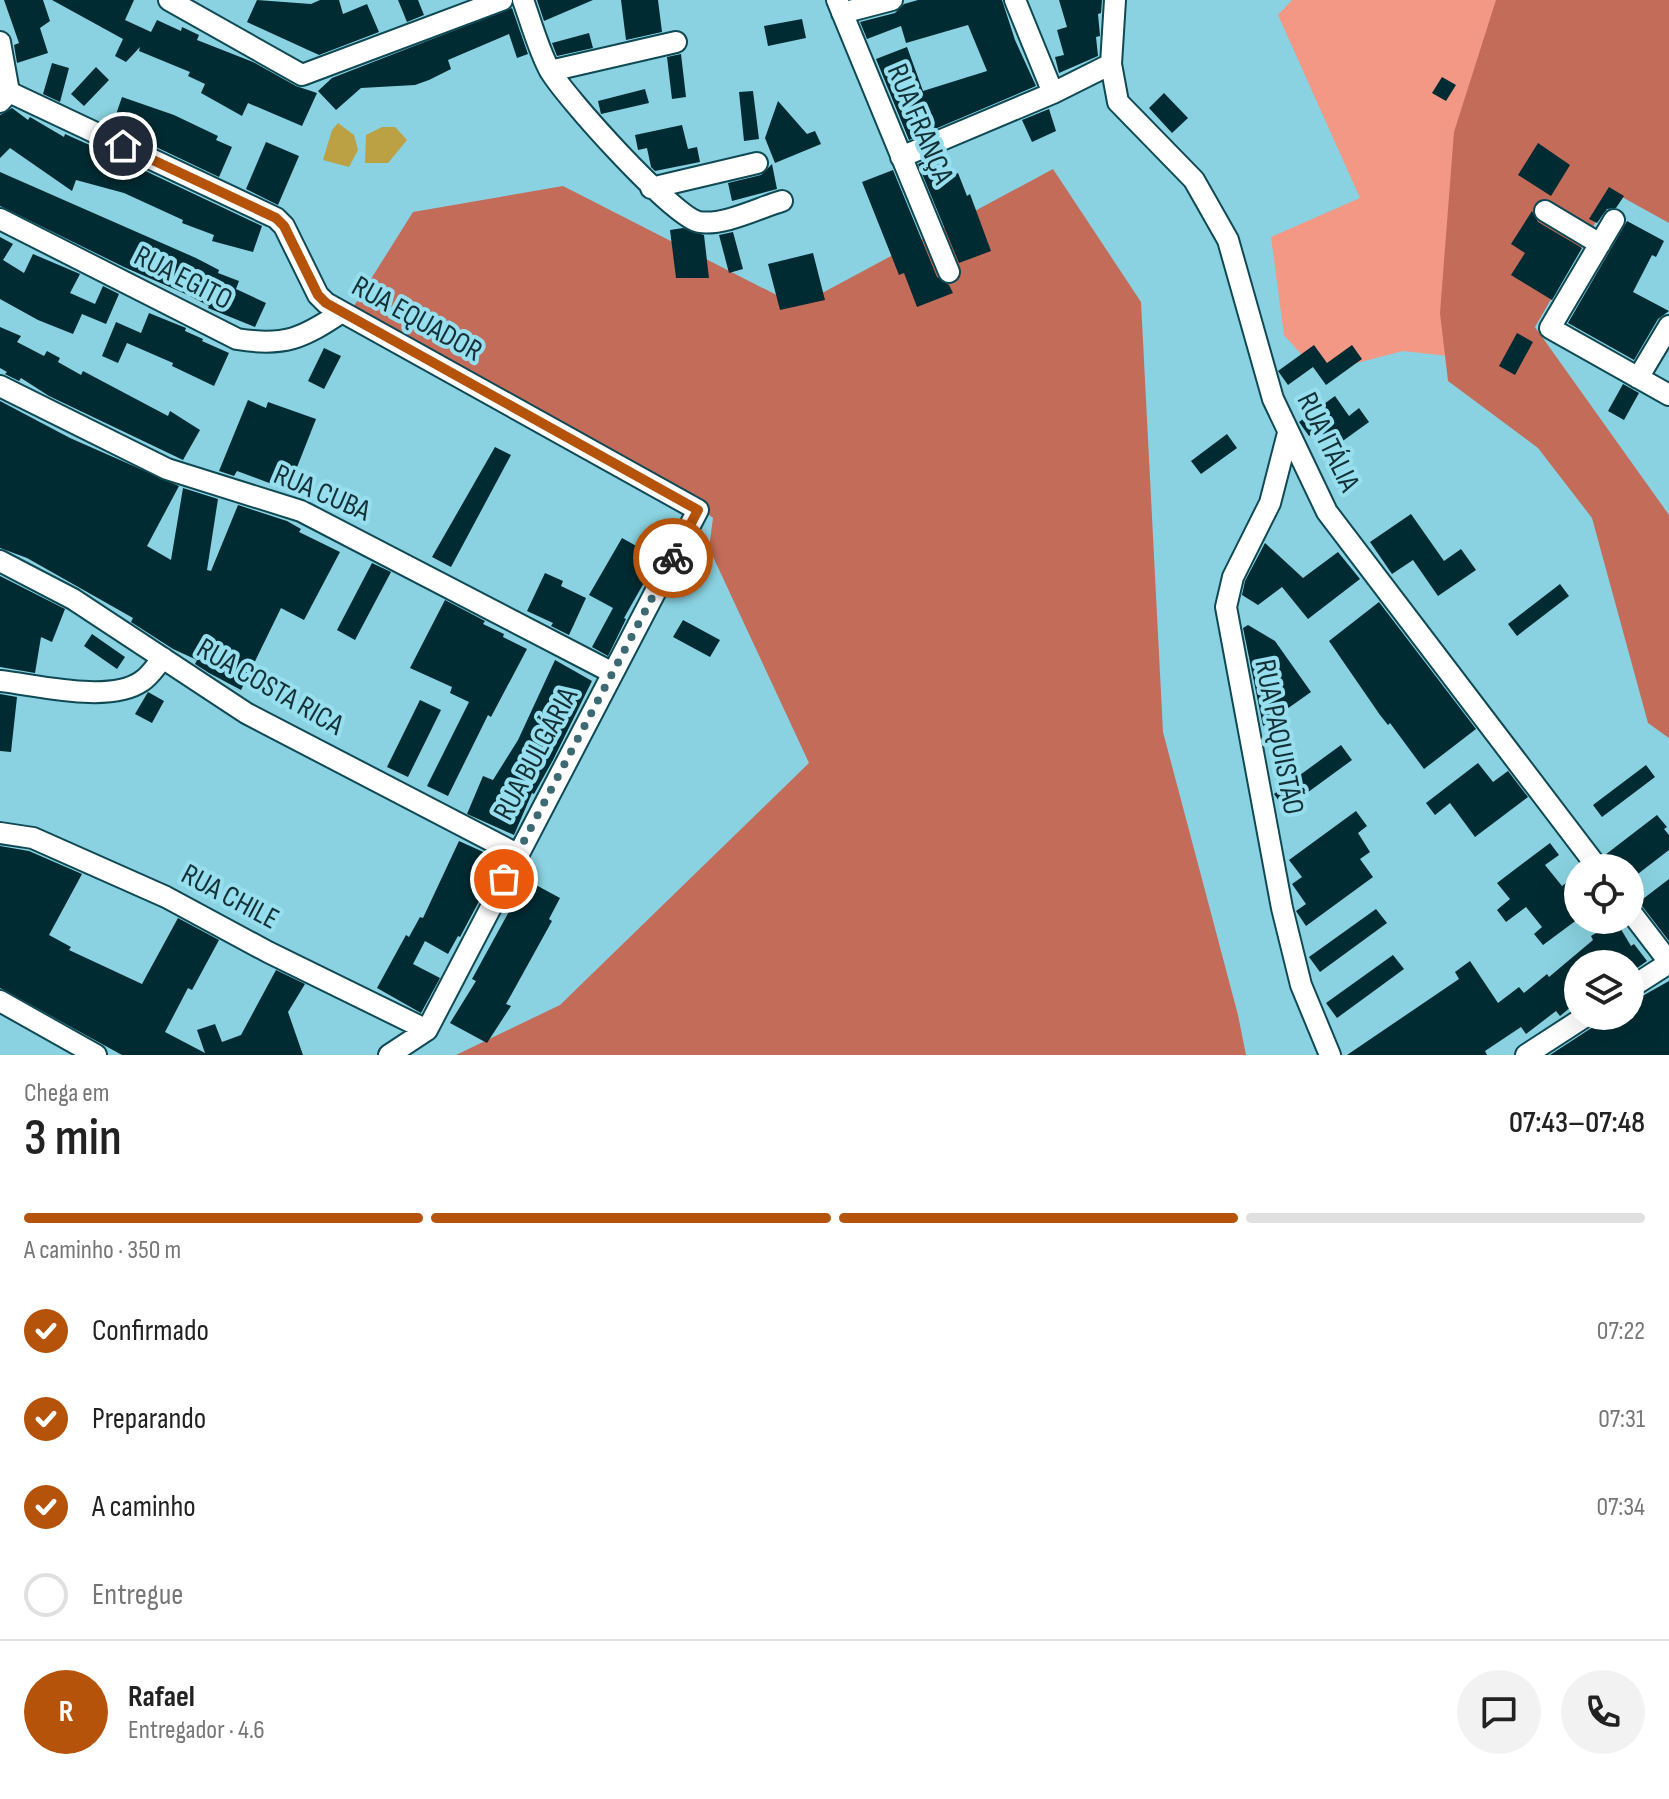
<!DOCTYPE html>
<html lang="pt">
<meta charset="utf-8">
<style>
body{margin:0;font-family:"Sofia Sans Condensed",sans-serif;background:#f2f2f2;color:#222;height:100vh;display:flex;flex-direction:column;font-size:30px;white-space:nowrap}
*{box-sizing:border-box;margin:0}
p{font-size:26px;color:#767676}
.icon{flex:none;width:44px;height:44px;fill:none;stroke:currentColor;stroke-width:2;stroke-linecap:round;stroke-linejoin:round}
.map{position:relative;height:1055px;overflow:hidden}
.details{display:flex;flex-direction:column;background:#fff;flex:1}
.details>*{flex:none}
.controls{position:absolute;left:1564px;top:854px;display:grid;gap:16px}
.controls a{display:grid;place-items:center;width:80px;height:80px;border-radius:50%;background:#fff;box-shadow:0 8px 32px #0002;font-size:40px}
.pin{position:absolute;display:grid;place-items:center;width:68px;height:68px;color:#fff;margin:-34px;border:4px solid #fff;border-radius:50%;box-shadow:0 2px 8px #0007}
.courier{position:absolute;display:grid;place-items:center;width:80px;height:80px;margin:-40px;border:6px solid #b45309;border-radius:50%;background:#fff;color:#222;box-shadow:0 2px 10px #0007}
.headline em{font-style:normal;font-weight:600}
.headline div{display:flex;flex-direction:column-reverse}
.headline{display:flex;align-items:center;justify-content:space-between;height:136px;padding:0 24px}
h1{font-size:52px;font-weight:600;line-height:60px}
.bar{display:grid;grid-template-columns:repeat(4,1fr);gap:12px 8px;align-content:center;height:96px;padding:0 24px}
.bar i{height:10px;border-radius:6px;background:#e0e0e0}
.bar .on{background:#b45309}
.bar p{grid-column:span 4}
.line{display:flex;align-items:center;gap:20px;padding:0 24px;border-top:2px solid #e0e0e0}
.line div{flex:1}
.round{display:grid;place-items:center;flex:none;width:84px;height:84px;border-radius:42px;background:#f2f2f2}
ol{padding:0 24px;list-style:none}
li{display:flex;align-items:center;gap:24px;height:88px}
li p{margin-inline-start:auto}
li .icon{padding:8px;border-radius:50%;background:#b45309;color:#fff;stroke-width:4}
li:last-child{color:#767676}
li i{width:44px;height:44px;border:4px solid #e0e0e0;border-radius:50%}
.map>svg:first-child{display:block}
</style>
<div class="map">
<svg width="1669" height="1055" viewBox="0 0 1669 1055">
<rect width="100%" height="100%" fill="#8ad2e1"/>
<path fill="#f29884" d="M 1292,0 L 1521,0 L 1466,358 L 1403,351 L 1318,373 L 1284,335 L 1271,237 L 1360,198 L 1278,15 Z"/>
<path fill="#c46c5a" d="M 1496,0 L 1669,0 L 1669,223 L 1613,192 L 1535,327 L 1669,515 L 1669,738 L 1648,723 L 1592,518 L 1538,448 L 1448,381 L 1440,313 L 1454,132 Z
M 1053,169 L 1141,302 L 1163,732 L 1238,1015 L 1246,1055 L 456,1055 L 560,1005 L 809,763 L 709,548 L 713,518 L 692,501 L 354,306 L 413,212 L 563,186 L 798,306 Z"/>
<path fill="#bba044" d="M 338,123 L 354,135 L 358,150 L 349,167 L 323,160 L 332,130 Z
M 382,127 L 395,127 L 407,140 L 388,163 L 365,163 L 366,135 Z"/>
<path fill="#002b32" d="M 4,0 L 43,0 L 50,21 L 40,28 L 48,53 L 17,63 L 14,45 L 19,43 Z
M 52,0 L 134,0 L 125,20 L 151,32 L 157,20 L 181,31 L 182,27 L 199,35 L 197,40 L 253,62 L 296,86 L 317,93 L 302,126 L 248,103 L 242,116 L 201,93 L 205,84 L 188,76 L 190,72 L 139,51 L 140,47 L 126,62 L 115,56 L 123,39 Z
M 257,0 L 311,4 L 320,0 L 339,0 L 343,14 L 367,4 L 379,32 L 319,55 L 247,22 Z
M 398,0 L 418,0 L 424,15 L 407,22 Z
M 537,0 L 593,0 L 544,21 Z
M 621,0 L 658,0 L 662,32 L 626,40 Z
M 918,0 L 1002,0 L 1015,40 L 1036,86 L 909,140 L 876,59 L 907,47 L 923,91 L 987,71 L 968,25 L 906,43 L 901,26 L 867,39 L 860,22 L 895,13 L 904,4 Z
M 1059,0 L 1102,0 L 1101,13 L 1098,14 L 1100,36 L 1096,37 L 1098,56 L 1059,73 L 1055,57 L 1064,55 L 1057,30 L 1067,27 Z
M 512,8 L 528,54 L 517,58 L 509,34 L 448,60 L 451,69 L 429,80 L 415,85 L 361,88 L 336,110 L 318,91 L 332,78 Z
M 802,19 L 806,38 L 768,46 L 764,26 Z
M 589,33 L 593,48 L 557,56 L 552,43 Z
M 681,54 L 686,97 L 672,99 L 667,57 Z
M 52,63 L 69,68 L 60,102 L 43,94 Z
M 96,67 L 109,80 L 84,106 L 71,94 Z
M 1442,77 L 1456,85 L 1446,101 L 1432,93 Z
M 645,89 L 649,103 L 601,114 L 598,101 Z
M 753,91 L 759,139 L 744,141 L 739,92 Z
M 1164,93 L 1188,118 L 1172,133 L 1149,108 Z
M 122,97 L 174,115 L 218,136 L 216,140 L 232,147 L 219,177 L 112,126 Z
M 778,101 L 807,134 L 815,131 L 821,144 L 775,163 L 765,138 Z
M 12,108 L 28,120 L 30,117 L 64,137 L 65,134 L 103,151 L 262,226 L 253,252 L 212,241 L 214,235 L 182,223 L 183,220 L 124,193 L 76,180 L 72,191 L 10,148 L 0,158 L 0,115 Z
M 1049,109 L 1056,131 L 1032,142 L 1022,120 Z
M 682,125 L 688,149 L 697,147 L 700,162 L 655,171 L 651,167 L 647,148 L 638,150 L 635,135 Z
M 266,142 L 299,156 L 278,205 L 246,189 Z
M 1538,143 L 1570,165 L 1551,196 L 1518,175 Z
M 944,153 L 953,175 L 958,173 L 967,196 L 970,194 L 991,251 L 959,263 L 918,164 Z
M 772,164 L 777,189 L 732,201 L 728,183 L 761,175 Z
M 893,170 L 937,277 L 949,285 L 953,293 L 917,307 L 904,273 L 899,275 L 862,182 Z
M 0,172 L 196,258 L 219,270 L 218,273 L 239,281 L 236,289 L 266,303 L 255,327 L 208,308 L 209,306 L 188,295 L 124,267 L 0,206 Z
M 1609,187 L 1624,196 L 1616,208 L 1607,209 L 1597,223 L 1589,219 Z
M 1532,211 L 1538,222 L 1582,248 L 1552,300 L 1511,275 L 1525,253 L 1511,244 Z
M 1627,221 L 1664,241 L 1656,257 L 1652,255 L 1633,292 L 1669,311 L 1658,319 L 1634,360 L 1568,323 Z
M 683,228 L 704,235 L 709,278 L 676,278 L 670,230 Z
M 733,232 L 743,269 L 729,273 L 719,235 Z
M 0,237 L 13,244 L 3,260 L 24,273 L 33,254 L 80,274 L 70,293 L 95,304 L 103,286 L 119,294 L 106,324 L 82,314 L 73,334 L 38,320 L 0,299 Z
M 813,253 L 825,300 L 780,310 L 768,264 Z
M 149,313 L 186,328 L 185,331 L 203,339 L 202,341 L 229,353 L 214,386 L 172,366 L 173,363 L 127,343 L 118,363 L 102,356 L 116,322 L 141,333 Z
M 0,327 L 21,336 L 17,342 L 44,356 L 47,351 L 60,358 L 58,362 L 81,375 L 83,371 L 168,416 L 170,411 L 200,430 L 183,460 L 49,396 L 21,378 L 19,381 L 5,374 L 7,372 L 0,368 Z
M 1517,333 L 1533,342 L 1515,375 L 1499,366 Z
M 1314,345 L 1327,363 L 1352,345 L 1362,359 L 1326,385 L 1313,367 L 1288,385 L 1278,371 Z
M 324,348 L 341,356 L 324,389 L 308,381 Z
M 1623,384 L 1639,393 L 1624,420 L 1608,411 Z
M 1335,396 L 1349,416 L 1359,408 L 1369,422 L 1333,448 L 1319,429 L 1309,436 L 1299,422 Z
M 248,400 L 266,408 L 268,402 L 316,419 L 288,490 L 237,471 L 234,476 L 219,471 Z
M 0,401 L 70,438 L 179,486 L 147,546 L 171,560 L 183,488 L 218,499 L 207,570 L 211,571 L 238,505 L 287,521 L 301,529 L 299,532 L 340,552 L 304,620 L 281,608 L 241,690 L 209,673 L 195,664 L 197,660 L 173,649 L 131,622 L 133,618 L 27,558 L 0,548 Z
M 1227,434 L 1237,448 L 1201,474 L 1191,461 Z
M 495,447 L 511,455 L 451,567 L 432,557 Z
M 1411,514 L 1444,561 L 1461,549 L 1476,570 L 1438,596 L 1413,560 L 1392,574 L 1370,542 Z
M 622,538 L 658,558 L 624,618 L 626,619 L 608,656 L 592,647 L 613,608 L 589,595 Z
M 1265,543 L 1303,578 L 1338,552 L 1360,579 L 1308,619 L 1282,587 L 1258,605 L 1242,595 L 1245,581 Z
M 372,563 L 391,572 L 355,640 L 337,630 Z
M 545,573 L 563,581 L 561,586 L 586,598 L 569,635 L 551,626 L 553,623 L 527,611 Z
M 0,576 L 65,609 L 52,642 L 41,637 L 35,673 L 0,667 Z
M 1560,584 L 1569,596 L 1517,636 L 1508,624 Z
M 445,600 L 485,621 L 483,624 L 504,634 L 503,637 L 527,649 L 491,717 L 488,715 L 448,796 L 427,786 L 469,702 L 450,693 L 452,687 L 410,668 Z
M 1379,602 L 1476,729 L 1424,769 L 1390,723 L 1388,725 L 1380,715 L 1329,641 Z
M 683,620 L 720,640 L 710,657 L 673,637 Z
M 1248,625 L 1275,641 L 1311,692 L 1263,726 L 1243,628 Z
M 92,634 L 125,657 L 117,669 L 84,646 Z
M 555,660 L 592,681 L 553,760 L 534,794 L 532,793 L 514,835 L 467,814 L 483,776 L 493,780 L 518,740 Z
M 148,692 L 164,701 L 152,723 L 135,714 Z
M 0,694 L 17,697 L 11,752 L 0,751 Z
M 420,700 L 441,710 L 408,777 L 387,767 Z
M 1341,745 L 1352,760 L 1285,809 L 1274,794 Z
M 1478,763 L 1493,782 L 1508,771 L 1528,797 L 1475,837 L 1450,803 L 1435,815 L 1426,803 Z
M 1646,765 L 1655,777 L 1602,817 L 1593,805 Z
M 1356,811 L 1367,826 L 1358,833 L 1370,852 L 1360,859 L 1373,877 L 1306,926 L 1296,911 L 1306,904 L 1292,884 L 1302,877 L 1289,860 Z
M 1657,815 L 1667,827 L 1664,829 L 1669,835 L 1669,850 L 1630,880 L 1630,868 L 1615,868 L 1605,855 Z
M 459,841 L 501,860 L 460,937 L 458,936 L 448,954 L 425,941 L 413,964 L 440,978 L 421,1013 L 377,988 L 406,935 L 409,937 L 420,917 L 423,918 Z
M 1550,843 L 1559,855 L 1545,865 L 1562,886 L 1578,874 L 1578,919 L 1543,945 L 1534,934 L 1542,927 L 1526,907 L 1506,922 L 1497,910 L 1510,899 L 1497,883 Z
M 0,846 L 29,851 L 82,874 L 49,935 L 71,947 L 69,950 L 142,984 L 178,918 L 219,940 L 192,990 L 188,988 L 165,1032 L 205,1053 L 197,1030 L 215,1024 L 222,1042 L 241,1035 L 276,970 L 305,984 L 288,1012 L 303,1055 L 122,1055 L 0,988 Z
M 523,878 L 560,898 L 549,919 L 552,921 L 506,1004 L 511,1006 L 487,1043 L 450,1023 L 476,981 L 472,979 L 517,897 L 514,895 Z
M 1669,879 L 1669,941 L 1639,902 Z
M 1376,909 L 1387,923 L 1320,972 L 1309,957 Z
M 1616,921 L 1631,946 L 1634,944 L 1647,961 L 1630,973 L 1630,964 L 1578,964 L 1578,1001 L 1560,1016 L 1556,1011 L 1526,1034 L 1521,1027 L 1485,1051 L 1487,1055 L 1347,1055 L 1459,979 L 1455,972 L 1470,961 L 1498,1003 L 1519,987 L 1524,993 L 1547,974 L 1549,977 L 1593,940 L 1591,936 Z
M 1393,955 L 1404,969 L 1337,1018 L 1326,1003 Z
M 1669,981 L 1669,1055 L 1550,1055 L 1593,1027 L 1602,1016 L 1630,1016 L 1630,1003 Z"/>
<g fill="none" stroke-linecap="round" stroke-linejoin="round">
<defs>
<path id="minor" d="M 169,0 L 302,75 L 502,0
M 523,0 C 531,22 538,48 549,69 C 563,95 674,218 699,222 C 724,226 758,208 782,201
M 837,0 L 949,272
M 1015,0 L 1053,93
M 1115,0 L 1111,64 L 1118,102 L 1194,180 L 1228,240 L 1273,399 L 1327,512 L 1598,868
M 842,13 L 892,0
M 0,42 L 9,92 L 0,102
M 550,71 L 676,42
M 9,92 L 276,218 L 284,226 L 318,295 L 326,303 L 698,510 L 427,1030 L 389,1055
M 901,157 L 1053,93 L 1111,64
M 651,188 L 757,163
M 1545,211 L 1600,244
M 0,219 L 237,339 C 285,347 303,338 342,312
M 1614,220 L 1550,328 L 1669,395
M 1638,378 L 1669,326
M 0,386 L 167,469 L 301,511 L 613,673
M 1288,433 L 1270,503 L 1233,577 L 1226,607 L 1282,908 L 1301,985 L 1330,1055
M 0,561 L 73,599 L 246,713 L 517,854
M 0,681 C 37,685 110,704 142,681 C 150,676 156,666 163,658
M 0,833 L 33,838 L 166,897 L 268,952 L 427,1030
M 1630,911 L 1669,962
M 1630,988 L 1669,963
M 0,1001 L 96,1055
M 1526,1055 L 1586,1016"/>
</defs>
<use href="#minor" stroke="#0f4954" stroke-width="24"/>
<use href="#minor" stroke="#fff" stroke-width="20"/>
</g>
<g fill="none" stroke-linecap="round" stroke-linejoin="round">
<path stroke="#3d6972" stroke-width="8" stroke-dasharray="0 14.4" d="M 504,879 L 673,558"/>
<path stroke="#b45309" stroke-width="10" d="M 123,146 L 276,218 L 284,226 L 318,295 L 326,303 L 698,510 L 673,558"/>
</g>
<g text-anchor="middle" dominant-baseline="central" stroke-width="8" stroke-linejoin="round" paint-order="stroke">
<g font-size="30" fill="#133137" stroke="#97dfee">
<text transform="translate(920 124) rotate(67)">RUA FRANÇA</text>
<text transform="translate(183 278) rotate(27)">RUA EGITO</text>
<text transform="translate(417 319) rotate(29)">RUA EQUADOR</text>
<text transform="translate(1328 442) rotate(64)">RUA ITÁLIA</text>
<text transform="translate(322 493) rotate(23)">RUA CUBA</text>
<text transform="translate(270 687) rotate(30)">RUA COSTA RICA</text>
<text transform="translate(1279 737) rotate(79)">RUA PAQUISTÃO</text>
<text transform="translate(536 754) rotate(-62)">RUA BULGÁRIA</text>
<text transform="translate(230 897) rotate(28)">RUA CHILE</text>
</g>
</g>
</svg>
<div class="controls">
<a><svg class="icon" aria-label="locate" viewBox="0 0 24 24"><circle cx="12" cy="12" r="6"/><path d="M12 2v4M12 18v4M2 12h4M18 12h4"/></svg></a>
<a><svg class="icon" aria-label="layers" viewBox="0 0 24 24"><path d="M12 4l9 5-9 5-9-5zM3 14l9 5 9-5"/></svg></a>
</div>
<div class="pin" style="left:504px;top:879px;background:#ea580c"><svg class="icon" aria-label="bag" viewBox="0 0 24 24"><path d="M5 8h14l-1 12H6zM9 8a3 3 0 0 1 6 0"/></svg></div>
<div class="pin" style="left:123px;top:146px;background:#1f2937"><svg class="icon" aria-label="home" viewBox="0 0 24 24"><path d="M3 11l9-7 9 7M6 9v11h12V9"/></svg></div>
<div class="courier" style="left:673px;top:558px"><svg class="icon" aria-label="bike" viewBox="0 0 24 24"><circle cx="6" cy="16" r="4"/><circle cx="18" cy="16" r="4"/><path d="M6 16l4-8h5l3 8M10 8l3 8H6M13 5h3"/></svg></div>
</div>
<section class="details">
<div class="headline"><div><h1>3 min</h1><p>Chega em</p></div><em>07:43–07:48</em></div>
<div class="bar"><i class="on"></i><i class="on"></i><i class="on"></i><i></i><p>A caminho · 350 m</p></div>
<ol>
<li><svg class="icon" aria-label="check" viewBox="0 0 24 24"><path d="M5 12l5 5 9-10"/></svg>Confirmado<p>07:22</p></li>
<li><svg class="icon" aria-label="check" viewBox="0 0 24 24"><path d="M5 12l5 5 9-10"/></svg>Preparando<p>07:31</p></li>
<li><svg class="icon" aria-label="check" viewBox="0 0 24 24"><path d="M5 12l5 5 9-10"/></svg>A caminho<p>07:34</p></li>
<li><i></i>Entregue</li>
</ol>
<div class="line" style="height:144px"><b class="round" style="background:#b45309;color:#fff">R</b><div><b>Rafael</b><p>Entregador · 4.6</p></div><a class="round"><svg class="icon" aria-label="chat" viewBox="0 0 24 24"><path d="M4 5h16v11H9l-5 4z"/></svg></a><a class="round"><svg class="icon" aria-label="phone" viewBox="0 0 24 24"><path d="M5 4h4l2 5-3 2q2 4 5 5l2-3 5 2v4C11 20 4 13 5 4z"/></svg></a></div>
</section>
